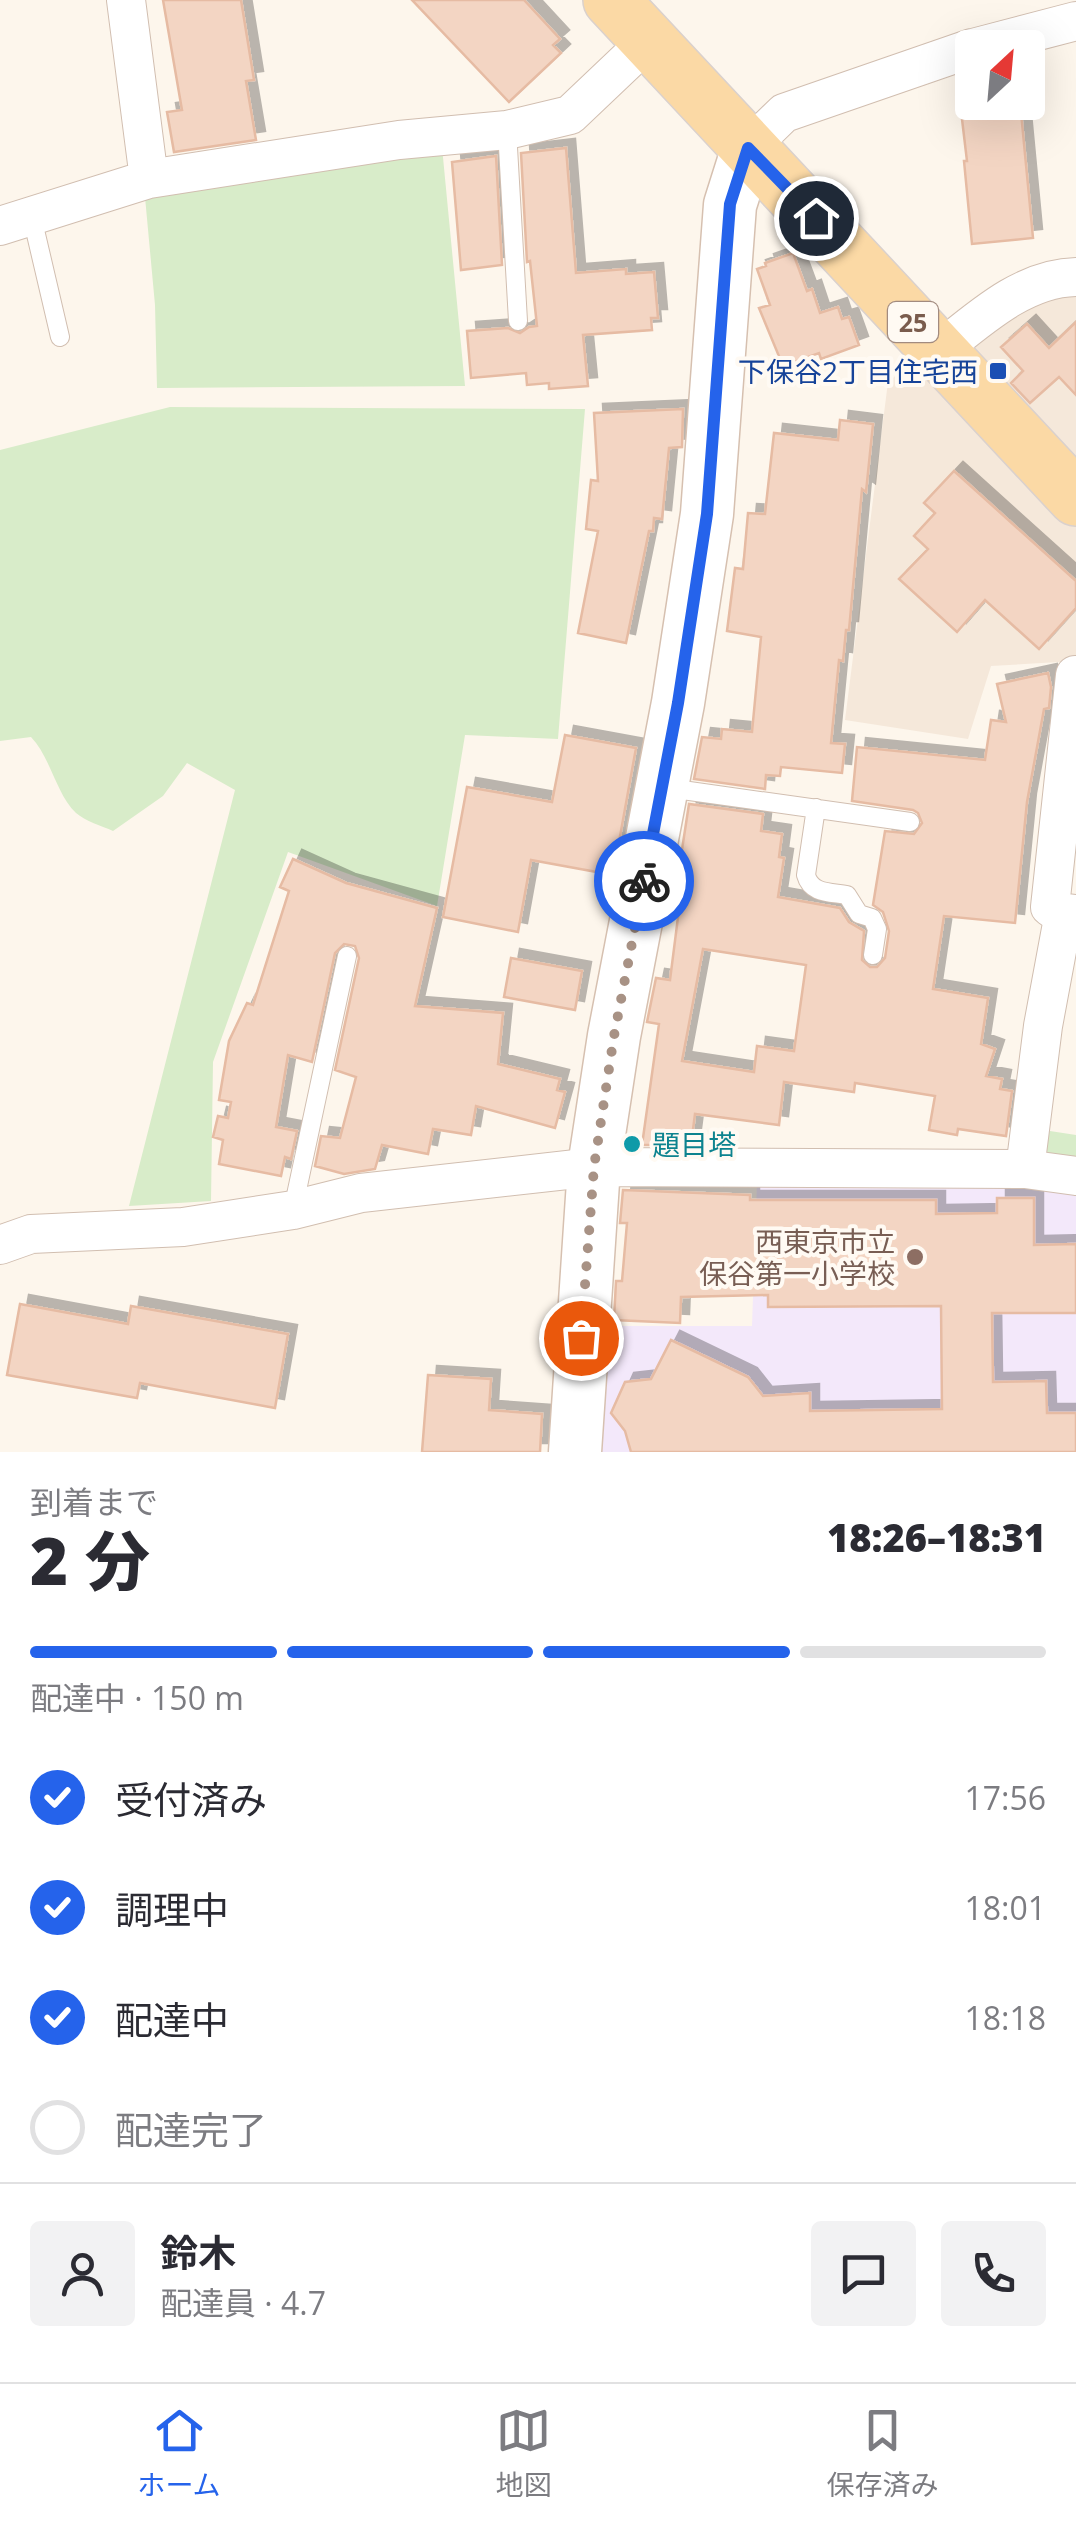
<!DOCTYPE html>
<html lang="ja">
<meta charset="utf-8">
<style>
body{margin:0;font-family:"Open Sans","Noto Sans JP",sans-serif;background:#f2f2f3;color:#2b2b33;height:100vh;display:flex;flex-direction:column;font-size:38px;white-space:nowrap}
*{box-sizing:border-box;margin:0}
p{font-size:32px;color:#7c7c81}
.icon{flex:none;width:55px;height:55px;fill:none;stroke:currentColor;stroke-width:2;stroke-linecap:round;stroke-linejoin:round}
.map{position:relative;height:1452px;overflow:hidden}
.sheet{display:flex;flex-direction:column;background:#fff;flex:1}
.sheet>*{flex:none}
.needle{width:65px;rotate:26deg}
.tools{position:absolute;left:955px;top:30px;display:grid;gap:20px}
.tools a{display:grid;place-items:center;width:90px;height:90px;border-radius:10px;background:#fff;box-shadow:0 10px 40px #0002;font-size:50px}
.pin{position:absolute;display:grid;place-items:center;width:85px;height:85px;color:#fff;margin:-42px;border:5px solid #fff;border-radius:50%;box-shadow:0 2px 10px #0007}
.courier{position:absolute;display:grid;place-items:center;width:100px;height:100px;margin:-50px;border:8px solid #2563eb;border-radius:50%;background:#fff;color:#222;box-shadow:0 2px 12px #0007}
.overview em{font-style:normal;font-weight:800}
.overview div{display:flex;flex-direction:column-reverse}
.overview{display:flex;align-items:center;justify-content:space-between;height:170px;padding:0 30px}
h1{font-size:65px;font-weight:800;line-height:75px}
.bar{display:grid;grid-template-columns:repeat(4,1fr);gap:15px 10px;align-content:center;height:120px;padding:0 30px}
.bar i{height:12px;border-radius:8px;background:#e1e1e2}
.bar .on{background:#2563eb}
.bar p{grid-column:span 4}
.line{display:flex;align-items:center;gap:25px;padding:0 30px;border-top:2px solid #e1e1e2}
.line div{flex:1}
.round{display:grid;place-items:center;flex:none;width:105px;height:105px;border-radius:10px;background:#f2f2f3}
ol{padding:0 30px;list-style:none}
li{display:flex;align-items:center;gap:30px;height:110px}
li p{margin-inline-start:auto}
li .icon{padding:10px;border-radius:50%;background:#2563eb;color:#fff;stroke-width:4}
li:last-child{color:#7c7c81}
li i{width:55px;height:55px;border:5px solid #e1e1e2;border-radius:50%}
.menu{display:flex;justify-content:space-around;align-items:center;height:140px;border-top:2px solid #e1e1e2;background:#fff;font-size:28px;color:#7c7c81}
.menu a{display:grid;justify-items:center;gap:5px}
.menu .on{color:#2563eb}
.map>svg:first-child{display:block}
</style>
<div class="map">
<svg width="1076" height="1452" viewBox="0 0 1076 1452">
<defs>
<filter id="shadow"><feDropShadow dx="9" dy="-9" stdDeviation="0" flood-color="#0004"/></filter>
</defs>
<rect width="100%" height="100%" fill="#fdf6ec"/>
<path fill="#f5e8da" d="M 1076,261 L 1076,661 L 991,666 L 968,739 L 845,720 L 888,382 L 971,314 Z"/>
<path fill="#f3e8fa" d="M 921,1177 L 1076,1189 L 1076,1452 L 601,1452 L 609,1326 L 752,1326 L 757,1182 Z"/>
<path fill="#d8ecc9" d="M 442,147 L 465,386 L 157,388 L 155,305 L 145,197 Z
M 170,407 L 585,409 L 558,739 L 465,735 L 437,906 L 288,852 L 213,1062 L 211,1201 L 129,1206 L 235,790 L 187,763 L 163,796 L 113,831 C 102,826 85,821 76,813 C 56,794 51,758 31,737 L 0,741 L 0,450 Z
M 1037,1129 L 1076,1135 L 1076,1165 L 1033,1157 Z"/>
<path fill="#f3d5c3" stroke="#e6bba3" stroke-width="2.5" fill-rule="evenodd" filter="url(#shadow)" d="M 163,0 L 241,0 L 254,80 L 246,81 L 256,140 L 174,152 L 167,112 L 182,110 Z
M 412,0 L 524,0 L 560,39 L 553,45 L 561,53 L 509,102 Z
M 972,72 L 972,102 L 1020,102 L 1033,238 L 972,244 L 964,161 L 967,161 L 957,77 Z
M 566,148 L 576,273 L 626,269 L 626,274 L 654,272 L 658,318 L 651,318 L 652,330 L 583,335 L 588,386 L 549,389 L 549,383 L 527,385 L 526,373 L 471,378 L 467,331 L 508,328 L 520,333 L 529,327 L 537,326 L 530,261 L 527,262 L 521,153 Z
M 496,156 L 502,265 L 461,270 L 452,162 Z
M 793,253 L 807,291 L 812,289 L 820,313 L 838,307 L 842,319 L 849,317 L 859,345 L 821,359 L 819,353 L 783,366 L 759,308 L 770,305 L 757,269 L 766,266 L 765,263 Z
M 1076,322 L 1076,395 L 1059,377 L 1030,403 L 1011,383 L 1023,371 L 1001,347 L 1027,324 L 1049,348 Z
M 683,409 L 682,447 L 669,448 L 662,519 L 654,518 L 653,531 L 649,531 L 626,643 L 578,633 L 598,531 L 586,529 L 591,480 L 598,481 L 594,413 Z
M 840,420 L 873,424 L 866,492 L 862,489 L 849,630 L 846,630 L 843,661 L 839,660 L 831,743 L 845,744 L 842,773 L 781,767 L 780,776 L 766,775 L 765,789 L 694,779 L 702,737 L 721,739 L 722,729 L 752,732 L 761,637 L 727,631 L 735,568 L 743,569 L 748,513 L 765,514 L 774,433 L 838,440 Z
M 954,471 L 1076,581 L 1076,608 L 1039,649 L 985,600 L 957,632 L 899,579 L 928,549 L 914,536 L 935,513 L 924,503 Z
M 1048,673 L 1051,687 L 1049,708 L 1044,709 L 1027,802 L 1015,923 L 944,916 L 933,989 L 988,998 L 981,1044 L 995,1049 L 986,1076 L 1002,1079 L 1000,1089 L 1012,1091 L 1006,1136 L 958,1129 L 957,1135 L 929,1130 L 935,1096 L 855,1083 L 854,1092 L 784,1082 L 779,1125 L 695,1114 L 691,1145 L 642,1145 L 659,1024 L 647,1022 L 656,978 L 670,980 L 684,870 L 679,869 L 689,804 L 763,814 L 761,831 L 782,834 L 779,857 L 784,858 L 778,897 L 840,908 L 849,922 L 864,931 L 862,960 L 870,967 L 877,967 L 885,958 L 889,931 L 883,912 L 873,905 L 885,831 L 914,834 L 922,823 L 918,813 L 913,810 L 852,801 L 857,747 L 985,760 L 991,720 L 1006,722 L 997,684 ZM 703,949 L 806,965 L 794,1051 L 757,1046 L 754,1072 L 682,1061 Z
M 565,735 L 636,748 L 613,875 L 531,860 L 518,932 L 443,917 L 467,787 L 552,802 Z
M 293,859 L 346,883 L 437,908 L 415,1006 L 503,1013 L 498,1064 L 560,1079 L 557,1090 L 565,1092 L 555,1128 L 476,1106 L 471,1135 L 433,1129 L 428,1154 L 382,1145 L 375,1169 L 344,1174 L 315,1166 L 321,1136 L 340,1138 L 356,1077 L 335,1070 L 359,958 L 355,946 L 344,944 L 335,953 L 312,1062 L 288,1055 L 276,1127 L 297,1131 L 291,1159 L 285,1157 L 281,1176 L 219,1164 L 223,1140 L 213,1137 L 218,1116 L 228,1118 L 231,1102 L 219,1100 L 229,1041 L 247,1003 L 253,1005 L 289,891 L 280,887 Z
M 511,958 L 582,971 L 575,1010 L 504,997 Z
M 623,1190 L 750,1195 L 750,1200 L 936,1200 L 936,1214 L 997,1213 L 997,1198 L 1034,1198 L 1034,1245 L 1076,1244 L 1076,1313 L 992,1313 L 993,1382 L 1046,1381 L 1047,1413 L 1076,1413 L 1076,1452 L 631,1452 L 625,1431 L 611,1413 L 625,1382 L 651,1379 L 671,1340 L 748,1377 L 763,1396 L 810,1393 L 810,1411 L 942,1409 L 941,1306 L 768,1307 L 768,1295 L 681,1297 L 680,1323 L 614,1320 L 616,1281 L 622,1281 L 627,1223 L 620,1223 Z
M 20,1304 L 128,1324 L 131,1306 L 288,1334 L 275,1408 L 140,1383 L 137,1398 L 7,1375 Z
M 428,1375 L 491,1379 L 489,1410 L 542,1414 L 540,1452 L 422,1452 Z"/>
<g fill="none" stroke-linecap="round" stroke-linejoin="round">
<defs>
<path id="service" d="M 507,130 L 518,321
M 31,213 L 60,337
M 668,788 L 910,822
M 816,808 L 806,875 C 811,894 830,892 847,895 L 859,914 L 872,918 L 877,929 L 873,955
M 293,1209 L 347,956"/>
<path id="minor" d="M 126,0 L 149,179
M 973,48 L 1076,21
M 748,148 L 784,113 L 972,48
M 0,226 L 149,179 L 399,140 L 507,130 L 570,115 L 649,40
M 939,351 C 979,319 1023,278 1076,277
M 1075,675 L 1050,907 L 1057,912 L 1076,914
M 1025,1169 L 1043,1026 L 1064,913
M 0,1245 L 31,1234 L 183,1227 L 293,1210 L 361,1193 L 594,1167 L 1025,1169 L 1076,1176"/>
<path id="secondary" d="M 575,1452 L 594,1167 L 614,1036 L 678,703 L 707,514 L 730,205 L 748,148"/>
<path id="primary" d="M 611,0 L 1076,498"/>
</defs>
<use href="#service" stroke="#d1beb0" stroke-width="20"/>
<use href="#minor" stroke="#d1beb0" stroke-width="40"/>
<use href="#secondary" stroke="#d6c0b0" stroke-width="55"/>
<use href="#primary" stroke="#dad1cd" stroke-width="58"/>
<use href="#service" stroke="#fff" stroke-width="18"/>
<use href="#minor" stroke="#fff" stroke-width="38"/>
<use href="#secondary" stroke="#fff" stroke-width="52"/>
<use href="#primary" stroke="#fbd9a5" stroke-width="55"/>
</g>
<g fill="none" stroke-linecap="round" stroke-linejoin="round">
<path stroke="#a89285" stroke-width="10" stroke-dasharray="0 18" d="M 581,1338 L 594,1167 L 614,1036 L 644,881"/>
<path stroke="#2563eb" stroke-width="12" d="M 644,881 L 678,703 L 707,514 L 730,204 L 748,148 L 816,218"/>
</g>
<rect fill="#1a4fb4" stroke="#fffaf3" stroke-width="4" x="988" y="361" width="20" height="20" rx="5"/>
<circle fill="#0f9aa8" stroke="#fffaf3" stroke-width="4" cx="632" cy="1144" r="10"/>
<circle fill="#8d6e63" stroke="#fffaf3" stroke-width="4" cx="915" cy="1257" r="10"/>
<g text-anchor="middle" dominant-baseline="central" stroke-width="8" stroke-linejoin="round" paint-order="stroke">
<rect fill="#fffaf3" stroke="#a28b7f" stroke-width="2.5" x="888" y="302" width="50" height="40" rx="8"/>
<g font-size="25" font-weight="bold" fill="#7a5c4d">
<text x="913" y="322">25</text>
</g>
<g font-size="28" fill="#164399" stroke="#fffaf3" text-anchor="end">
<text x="978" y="371">下保谷2丁目住宅西</text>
</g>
<g font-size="28" fill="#0d838f" stroke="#fffaf3" text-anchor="start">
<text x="652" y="1144">題目塔</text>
</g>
<g font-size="28" fill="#785e54" stroke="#fffaf3" text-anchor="end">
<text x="895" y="1241">西東京市立<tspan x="895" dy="32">保谷第一小学校</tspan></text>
</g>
</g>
</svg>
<div class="tools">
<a><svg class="needle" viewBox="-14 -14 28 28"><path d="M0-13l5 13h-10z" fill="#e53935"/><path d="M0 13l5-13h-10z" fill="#7c7c81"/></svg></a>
</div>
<div class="pin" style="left:581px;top:1338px;background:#ea580c"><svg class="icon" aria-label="bag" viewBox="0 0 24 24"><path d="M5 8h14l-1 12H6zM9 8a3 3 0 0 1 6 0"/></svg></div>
<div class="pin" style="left:816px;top:218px;background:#1f2937"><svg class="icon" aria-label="home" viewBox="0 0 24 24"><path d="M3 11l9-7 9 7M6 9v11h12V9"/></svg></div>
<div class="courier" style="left:644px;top:881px"><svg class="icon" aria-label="bike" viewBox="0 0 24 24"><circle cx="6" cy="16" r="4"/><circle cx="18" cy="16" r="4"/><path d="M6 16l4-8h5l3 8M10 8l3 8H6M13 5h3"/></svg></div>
</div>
<section class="sheet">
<div class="overview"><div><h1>2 分</h1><p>到着まで</p></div><em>18:26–18:31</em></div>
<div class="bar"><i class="on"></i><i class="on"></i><i class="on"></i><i></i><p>配達中 · 150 m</p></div>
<ol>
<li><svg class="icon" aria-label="check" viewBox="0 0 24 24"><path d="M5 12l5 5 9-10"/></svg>受付済み<p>17:56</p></li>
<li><svg class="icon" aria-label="check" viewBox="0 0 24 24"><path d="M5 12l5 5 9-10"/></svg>調理中<p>18:01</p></li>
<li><svg class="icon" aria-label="check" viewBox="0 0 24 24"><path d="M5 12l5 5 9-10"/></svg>配達中<p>18:18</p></li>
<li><i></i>配達完了</li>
</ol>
<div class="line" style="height:180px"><a class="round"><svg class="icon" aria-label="person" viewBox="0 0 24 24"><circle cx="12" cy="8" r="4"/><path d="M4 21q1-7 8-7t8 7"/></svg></a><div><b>鈴木</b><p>配達員 · 4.7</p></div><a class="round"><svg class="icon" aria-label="chat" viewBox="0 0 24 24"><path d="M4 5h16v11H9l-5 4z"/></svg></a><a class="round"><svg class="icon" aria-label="phone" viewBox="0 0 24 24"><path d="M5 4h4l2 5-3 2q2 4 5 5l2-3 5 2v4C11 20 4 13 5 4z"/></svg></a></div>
</section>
<nav class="menu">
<a class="on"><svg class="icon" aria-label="home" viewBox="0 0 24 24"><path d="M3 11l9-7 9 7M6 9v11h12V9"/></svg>ホーム</a>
<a><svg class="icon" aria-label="map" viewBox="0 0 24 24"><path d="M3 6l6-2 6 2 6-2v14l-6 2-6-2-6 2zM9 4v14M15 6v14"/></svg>地図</a>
<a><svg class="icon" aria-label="saved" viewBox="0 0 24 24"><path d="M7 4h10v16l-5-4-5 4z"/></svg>保存済み</a>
</nav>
